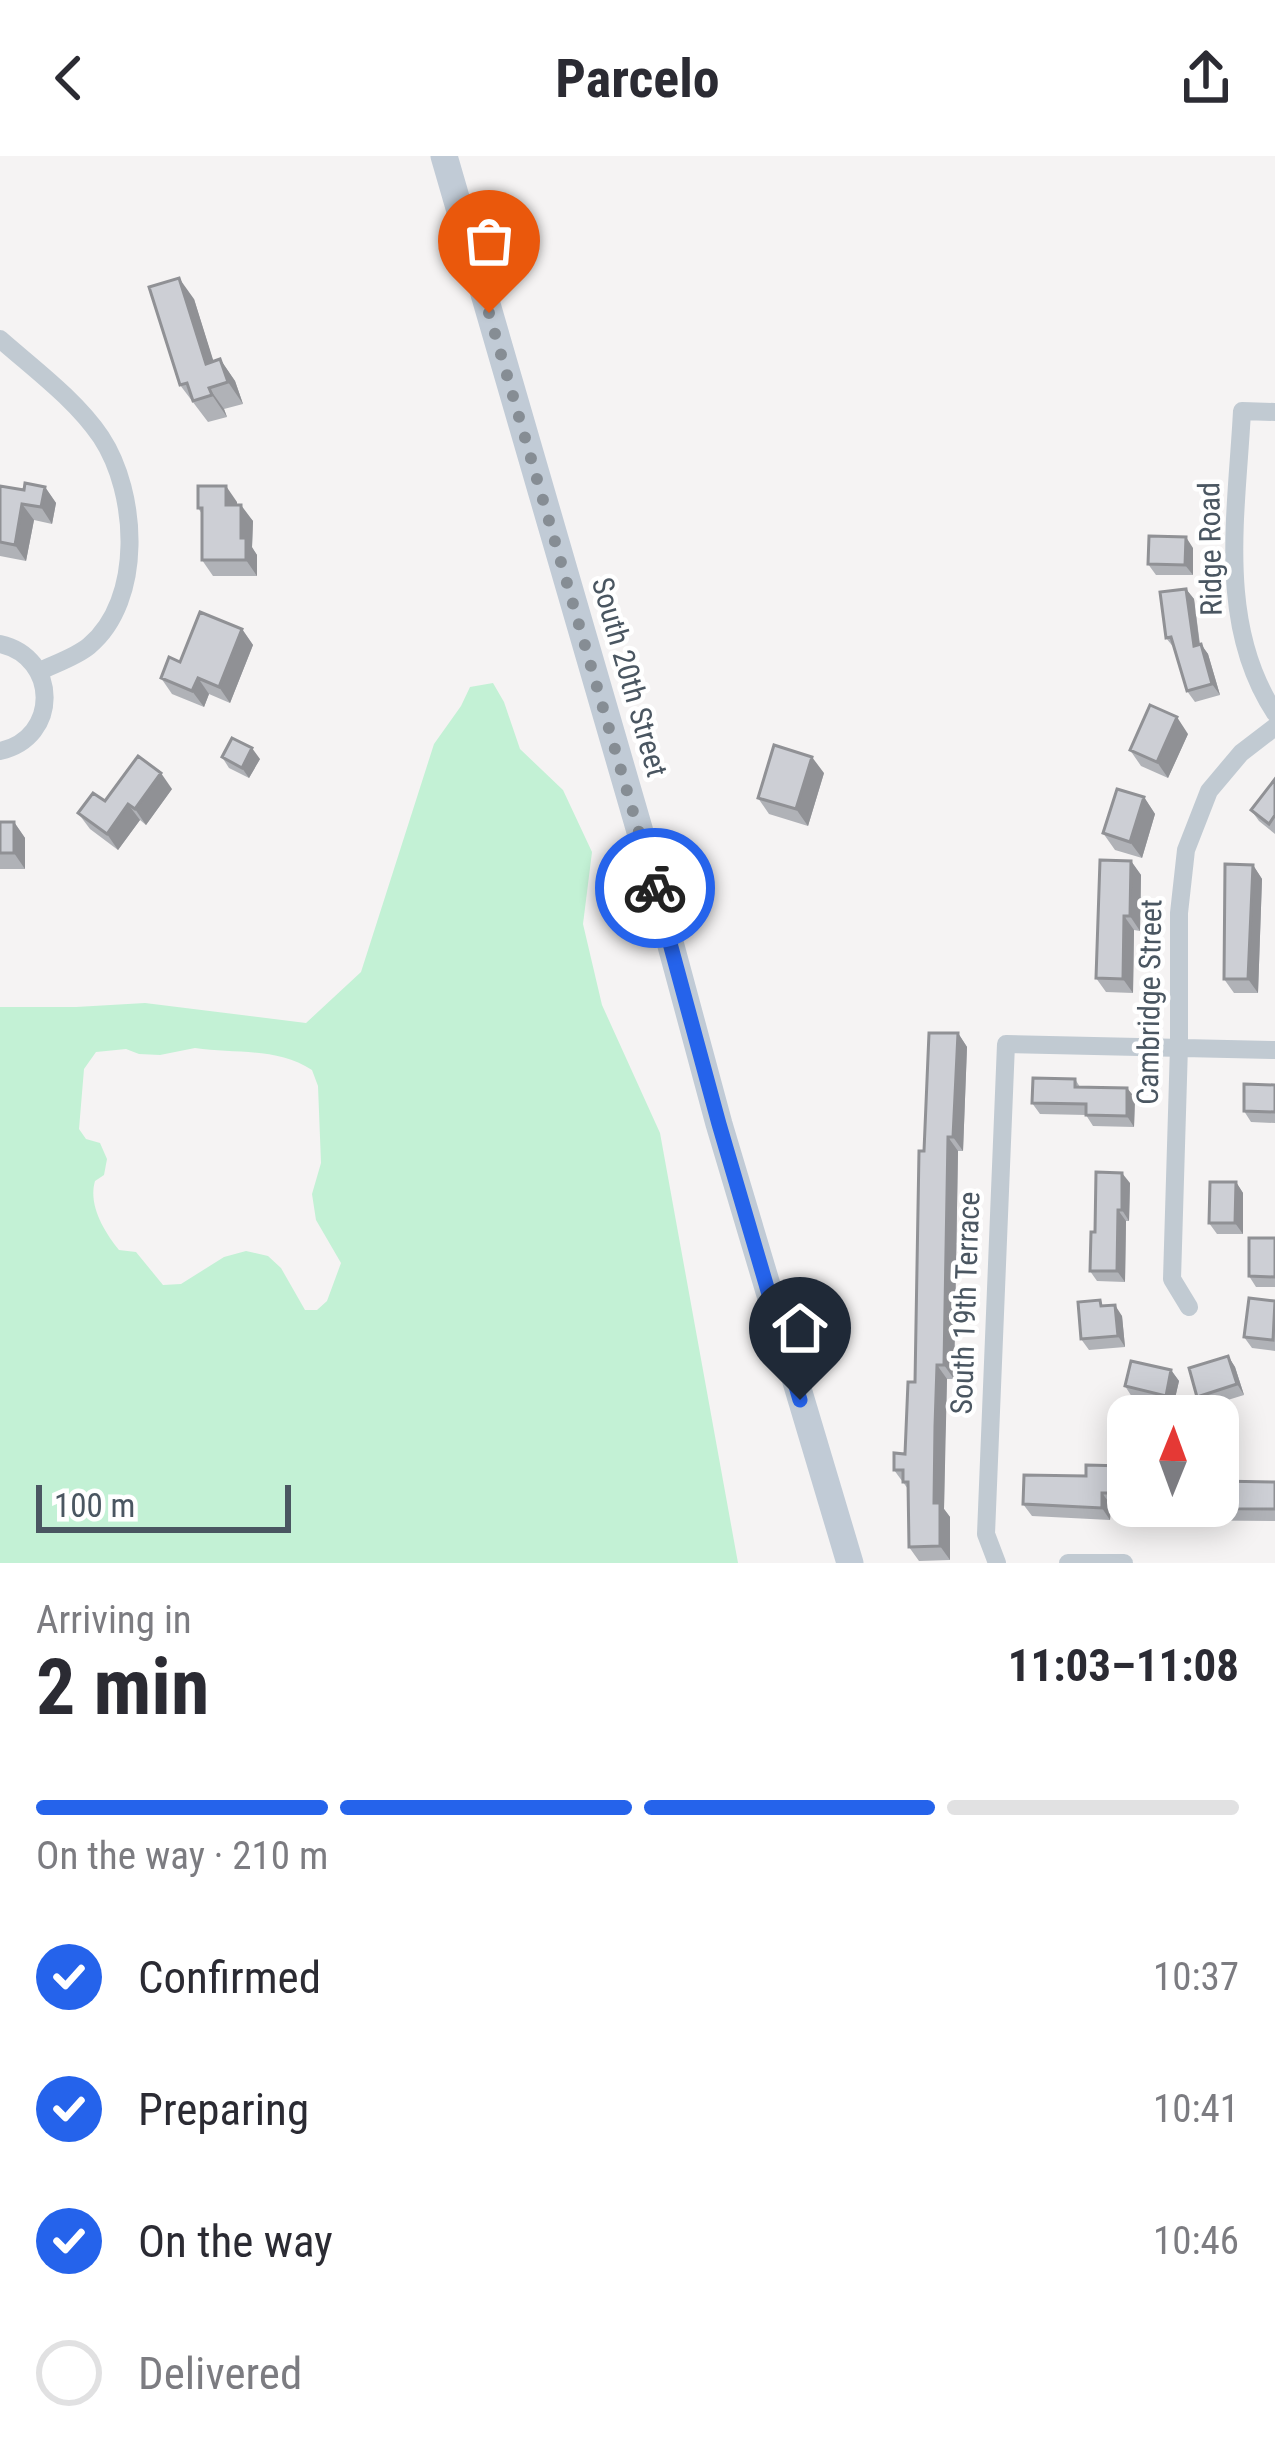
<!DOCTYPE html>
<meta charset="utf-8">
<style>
body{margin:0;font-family:"Roboto Condensed",sans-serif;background:#f2f2f3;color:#2b2b33;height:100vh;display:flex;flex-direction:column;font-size:45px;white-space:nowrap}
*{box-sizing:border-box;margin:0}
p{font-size:39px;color:#7c7c81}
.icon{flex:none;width:66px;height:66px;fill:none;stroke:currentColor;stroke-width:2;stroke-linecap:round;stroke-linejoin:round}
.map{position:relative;height:1407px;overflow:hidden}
.side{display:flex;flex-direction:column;background:#fff;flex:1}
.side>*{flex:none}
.needle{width:78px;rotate:1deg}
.tools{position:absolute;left:1107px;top:1239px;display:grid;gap:24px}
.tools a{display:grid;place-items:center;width:132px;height:132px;border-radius:24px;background:#fff;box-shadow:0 6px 30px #0003;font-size:60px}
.scale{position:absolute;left:36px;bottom:30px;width:255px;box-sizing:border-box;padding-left:12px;border:6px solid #4a5661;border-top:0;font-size:33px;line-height:42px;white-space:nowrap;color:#4a5661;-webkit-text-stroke:9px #fff;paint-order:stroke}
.pin{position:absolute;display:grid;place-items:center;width:102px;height:102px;color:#fff;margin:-123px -51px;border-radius:50% 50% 50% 0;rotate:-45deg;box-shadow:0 0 12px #0007}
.pin .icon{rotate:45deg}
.courier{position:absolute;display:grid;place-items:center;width:120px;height:120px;margin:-60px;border:9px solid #2563eb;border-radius:50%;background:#fff;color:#222;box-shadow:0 3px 15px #0007}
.head em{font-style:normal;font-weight:700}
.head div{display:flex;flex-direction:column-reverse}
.head{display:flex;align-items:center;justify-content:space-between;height:204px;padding:0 36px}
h1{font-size:78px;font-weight:700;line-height:90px}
.bar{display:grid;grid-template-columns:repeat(4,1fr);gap:18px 12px;align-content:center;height:144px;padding:0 36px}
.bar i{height:15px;border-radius:9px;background:#e1e1e2}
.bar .current{background:#2563eb}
.bar p{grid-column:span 4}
ol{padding:0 36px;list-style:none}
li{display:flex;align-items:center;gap:36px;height:132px}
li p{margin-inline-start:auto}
li .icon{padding:12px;border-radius:50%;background:#2563eb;color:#fff;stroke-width:4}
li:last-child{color:#7c7c81}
li i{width:66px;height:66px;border:6px solid #e1e1e2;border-radius:50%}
header{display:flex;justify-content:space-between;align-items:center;height:156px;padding:0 36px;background:#fff;font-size:54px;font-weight:700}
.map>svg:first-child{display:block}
</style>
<header><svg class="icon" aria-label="back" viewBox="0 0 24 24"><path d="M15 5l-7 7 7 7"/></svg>Parcelo<svg class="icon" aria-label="share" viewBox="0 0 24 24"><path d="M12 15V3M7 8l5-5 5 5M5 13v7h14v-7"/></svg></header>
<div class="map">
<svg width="1275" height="1407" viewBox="0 0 1275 1407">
<rect width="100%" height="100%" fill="#f5f3f3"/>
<path fill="#c3f1d5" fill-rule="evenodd" d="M 493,527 L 504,546 L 520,593 L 563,634 L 592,696 L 583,768 L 602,849 L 660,977 L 738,1407 L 0,1407 L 0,851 L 76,851 L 145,847 L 306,867 L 361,816 L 434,588 L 461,550 L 470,531 ZM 195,892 C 235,898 277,891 312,914 L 318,930 L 321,1007 L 312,1038 L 316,1064 L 341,1107 L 327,1145 L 317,1154 L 305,1154 L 281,1112 L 268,1100 L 246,1095 L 224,1101 L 181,1128 L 163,1129 L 136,1096 L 119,1094 C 104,1075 88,1049 95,1025 L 104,1019 L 107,1003 L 100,987 L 86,983 L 79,973 L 84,913 L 96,896 L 126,893 L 139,898 L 160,899 Z"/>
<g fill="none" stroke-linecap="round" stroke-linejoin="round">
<path stroke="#c1cad2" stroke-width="18" d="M 0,183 C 34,213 75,243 101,281 C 138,337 144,444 89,490 C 76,501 54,508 38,516
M 1275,256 L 1242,255 C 1237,355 1216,468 1275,557
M 0,488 C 59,501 60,582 0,595
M 1189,1151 L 1172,1123 L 1179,890 L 1179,757 L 1186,694 L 1209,635 L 1241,597 L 1275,571
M 997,1407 L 986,1378 L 1006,888 L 1275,894
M 1068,1407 L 1124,1407"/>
<path stroke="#c1cbd6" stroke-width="27" d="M 444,0 L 643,686 L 719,968 L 850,1407"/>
</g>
<path fill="#b0b2b7" d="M 194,143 L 213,205 L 220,203 L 235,225 L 243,248 L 224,253 L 227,261 L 208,266 L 180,229 Z
M 0,330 L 24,334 L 45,331 L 56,347 L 52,368 L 34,364 L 26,405 L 0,400 Z
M 226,330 L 237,349 L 253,365 L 252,392 L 257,399 L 257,420 L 213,420 L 202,404 L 202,358 L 198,352 Z
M 1193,392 L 1193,419 L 1156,419 L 1148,408 Z
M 1186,433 L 1194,443 L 1200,488 L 1208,498 L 1220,539 L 1195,546 L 1187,535 L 1175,493 L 1166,482 Z
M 242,473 L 253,489 L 230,547 L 209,538 L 204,551 L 172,538 L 161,522 L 180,506 Z
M 1188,578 L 1168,622 L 1141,610 L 1130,594 Z
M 222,601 L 260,603 L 249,622 L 229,612 Z
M 824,617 L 808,670 L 769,658 L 758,642 Z
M 1275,623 L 1275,678 L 1259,665 L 1251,654 Z
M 172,633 L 146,669 L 140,664 L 118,694 L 90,673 L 78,657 L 105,645 Z
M 1144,641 L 1155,658 L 1142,702 L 1115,694 L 1103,677 Z
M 0,666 L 14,666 L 25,682 L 25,713 L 0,713 Z
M 1131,705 L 1141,719 L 1140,775 L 1134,774 L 1133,837 L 1106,836 L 1096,822 Z
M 1253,709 L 1262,723 L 1258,837 L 1234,837 L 1224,823 Z
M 958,877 L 967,891 L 963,995 L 958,995 L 954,1223 L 947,1223 L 945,1284 L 944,1353 L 950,1361 L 950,1404 L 919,1405 L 909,1391 L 908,1333 L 894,1314 L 905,1298 L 915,1226 Z
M 1075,923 L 1080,931 L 1127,932 L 1135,942 L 1134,971 L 1093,970 L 1086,959 L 1040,958 L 1032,947 Z
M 1275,929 L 1275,967 L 1251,966 L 1244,955 Z
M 1236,1026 L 1243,1037 L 1243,1078 L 1217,1078 L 1209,1067 Z
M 1130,1027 L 1129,1065 L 1126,1065 L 1125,1126 L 1097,1125 L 1090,1115 L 1095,1076 Z
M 1275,1082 L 1275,1131 L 1256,1131 L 1249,1120 Z
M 1275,1145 L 1275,1195 L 1252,1192 L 1244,1181 Z
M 1105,1150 L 1122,1160 L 1125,1191 L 1089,1194 L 1081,1183 Z
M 1228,1200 L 1235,1211 L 1244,1239 L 1205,1251 L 1197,1241 Z
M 1171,1214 L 1179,1225 L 1173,1251 L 1132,1241 L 1125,1230 Z
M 1128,1316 L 1128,1349 L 1111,1349 L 1110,1364 L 1032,1360 L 1023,1348 L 1086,1320 Z
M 1275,1326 L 1275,1365 L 1153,1364 L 1145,1352 Z"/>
<path fill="#909195" d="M 179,122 L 194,143 L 221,229 L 206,208 Z
M 220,203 L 235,225 L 243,248 L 228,226 Z
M 209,232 L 224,253 L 227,261 L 212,239 Z
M 226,330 L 237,346 L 237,365 L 226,349 Z
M 45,331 L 56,347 L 52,368 L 41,351 Z
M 22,348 L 34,364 L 26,405 L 15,389 Z
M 241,349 L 253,365 L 252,391 L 257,399 L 257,420 L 246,404 L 241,382 Z
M 1186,381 L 1193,392 L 1193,419 L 1185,409 Z
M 1186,433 L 1194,443 L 1201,500 L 1194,490 Z
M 242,473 L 253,489 L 230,547 L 219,531 Z
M 1201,488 L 1208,498 L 1220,539 L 1212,528 Z
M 198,522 L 209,538 L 204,551 L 192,535 Z
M 1177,561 L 1188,578 L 1168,622 L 1157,606 Z
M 252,592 L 260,603 L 249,622 L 242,612 Z
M 812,601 L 824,617 L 808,670 L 796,653 Z
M 161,617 L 172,633 L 146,669 L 135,653 Z
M 1144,641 L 1155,658 L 1142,702 L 1130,686 Z
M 128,648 L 140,664 L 118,694 L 107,678 Z
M 14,666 L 25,682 L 25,713 L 14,697 Z
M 1131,705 L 1141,719 L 1140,775 L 1130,760 Z
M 1253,709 L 1262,723 L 1258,837 L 1248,823 Z
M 1124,760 L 1134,774 L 1133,837 L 1123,823 Z
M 958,877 L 967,891 L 963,995 L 953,981 Z
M 1127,932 L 1135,942 L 1134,971 L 1127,960 Z
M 948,981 L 958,995 L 954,1223 L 944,1209 Z
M 1122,1017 L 1130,1027 L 1129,1065 L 1122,1054 Z
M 1236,1026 L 1243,1037 L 1243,1078 L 1235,1067 Z
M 1118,1054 L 1126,1065 L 1125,1126 L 1117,1115 Z
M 1115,1149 L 1122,1160 L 1125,1191 L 1118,1180 Z
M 1228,1200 L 1235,1211 L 1244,1239 L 1237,1228 Z
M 937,1209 L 947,1223 L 944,1353 L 950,1361 L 950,1404 L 940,1390 L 934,1347 Z
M 1171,1214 L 1179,1225 L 1173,1251 L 1166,1240 Z
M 1102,1337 L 1111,1349 L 1110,1364 L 1102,1352 Z"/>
<path fill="#cdcfd5" stroke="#909195" stroke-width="3" d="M 179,122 L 206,208 L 220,203 L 228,226 L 209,232 L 212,239 L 193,245 L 187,227 L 180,229 L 149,131 Z
M 25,327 L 45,331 L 41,351 L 22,348 L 15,389 L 0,386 L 0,330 L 24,334 Z
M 198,330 L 226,330 L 226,349 L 241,349 L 241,382 L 246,382 L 246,404 L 202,404 L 202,352 L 198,352 Z
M 1149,380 L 1186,381 L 1185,409 L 1148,408 Z
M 1186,433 L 1194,490 L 1201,488 L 1212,528 L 1187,535 L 1171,481 L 1166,482 L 1160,436 Z
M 200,456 L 242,473 L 219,531 L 198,522 L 192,535 L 161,522 L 169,501 L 180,506 Z
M 1150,549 L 1177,561 L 1157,606 L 1130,594 Z
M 232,582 L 252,592 L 242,612 L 222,601 Z
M 774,589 L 812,601 L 796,653 L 758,642 Z
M 138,600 L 161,617 L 135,653 L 128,648 L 107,678 L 78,657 L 93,637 L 105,645 Z
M 1275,623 L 1275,659 L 1269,668 L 1251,654 Z
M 1117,633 L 1144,641 L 1130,686 L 1103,677 Z
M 0,666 L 14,666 L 14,697 L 0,697 Z
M 1100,704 L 1131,705 L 1130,760 L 1124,760 L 1123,823 L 1096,822 Z
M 1225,708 L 1253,709 L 1248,823 L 1224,823 Z
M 929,877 L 958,877 L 953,981 L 948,981 L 944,1209 L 937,1209 L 935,1270 L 934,1347 L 940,1347 L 940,1390 L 909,1391 L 908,1326 L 903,1326 L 903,1314 L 894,1314 L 894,1297 L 905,1298 L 908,1226 L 915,1226 L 919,995 L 924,995 Z
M 1033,922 L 1075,923 L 1075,931 L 1127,932 L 1127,960 L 1086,959 L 1086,948 L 1032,947 Z
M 1244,928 L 1275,929 L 1275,956 L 1244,955 Z
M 1096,1016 L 1122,1017 L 1122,1054 L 1118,1054 L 1117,1115 L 1090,1115 L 1091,1076 L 1095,1076 Z
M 1210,1026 L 1236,1026 L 1235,1067 L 1209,1067 Z
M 1249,1082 L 1275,1082 L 1275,1121 L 1249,1120 Z
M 1249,1142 L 1275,1145 L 1273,1184 L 1244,1181 Z
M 1100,1144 L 1101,1150 L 1115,1149 L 1118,1180 L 1081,1183 L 1078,1146 Z
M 1228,1200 L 1237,1228 L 1197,1241 L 1189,1212 Z
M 1131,1205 L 1171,1214 L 1166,1240 L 1125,1230 Z
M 1086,1309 L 1124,1310 L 1124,1323 L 1128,1323 L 1128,1337 L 1102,1337 L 1102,1352 L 1023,1348 L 1024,1319 L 1086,1320 Z
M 1218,1325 L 1275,1326 L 1275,1353 L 1145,1352 L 1145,1350 L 1218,1350 Z"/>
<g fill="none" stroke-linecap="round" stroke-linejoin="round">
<path stroke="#868d94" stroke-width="12" stroke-dasharray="0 21.6" d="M 489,157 L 655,732"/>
<path stroke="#2563eb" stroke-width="15" d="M 655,732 L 719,968 L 800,1244"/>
</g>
<g text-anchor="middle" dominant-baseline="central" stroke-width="9" stroke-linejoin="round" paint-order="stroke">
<g font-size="30" fill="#4a5661" stroke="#fff">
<text transform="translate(1210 393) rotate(-91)">Ridge Road</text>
<text transform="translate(630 521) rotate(74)">South 20th Street</text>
<text transform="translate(1149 846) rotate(-89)">Cambridge Street</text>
<text transform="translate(965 1147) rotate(-88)">South 19th Terrace</text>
</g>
</g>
</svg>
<div class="tools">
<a><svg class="needle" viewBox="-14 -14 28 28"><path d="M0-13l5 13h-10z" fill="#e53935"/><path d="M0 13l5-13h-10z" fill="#7c7c81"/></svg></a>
</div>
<div class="scale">100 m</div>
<div class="pin" style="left:489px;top:157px;background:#ea580c"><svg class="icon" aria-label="bag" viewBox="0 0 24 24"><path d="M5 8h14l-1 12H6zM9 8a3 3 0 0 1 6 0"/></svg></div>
<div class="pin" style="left:800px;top:1244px;background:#1f2937"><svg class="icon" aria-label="home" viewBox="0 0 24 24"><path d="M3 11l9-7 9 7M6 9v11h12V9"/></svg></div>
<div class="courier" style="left:655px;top:732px"><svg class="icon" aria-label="bike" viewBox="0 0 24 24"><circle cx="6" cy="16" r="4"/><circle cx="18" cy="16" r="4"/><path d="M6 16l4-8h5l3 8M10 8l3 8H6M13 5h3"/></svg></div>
</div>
<section class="side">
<div class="head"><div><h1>2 min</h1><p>Arriving in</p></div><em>11:03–11:08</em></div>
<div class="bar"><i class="current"></i><i class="current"></i><i class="current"></i><i></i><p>On the way · 210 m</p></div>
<ol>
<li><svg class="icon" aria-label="check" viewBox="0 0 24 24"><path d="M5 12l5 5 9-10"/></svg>Confirmed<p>10:37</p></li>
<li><svg class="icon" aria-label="check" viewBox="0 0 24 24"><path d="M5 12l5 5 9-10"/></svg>Preparing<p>10:41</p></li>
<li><svg class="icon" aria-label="check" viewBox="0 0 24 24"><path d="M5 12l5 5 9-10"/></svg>On the way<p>10:46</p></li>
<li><i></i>Delivered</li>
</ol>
</section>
